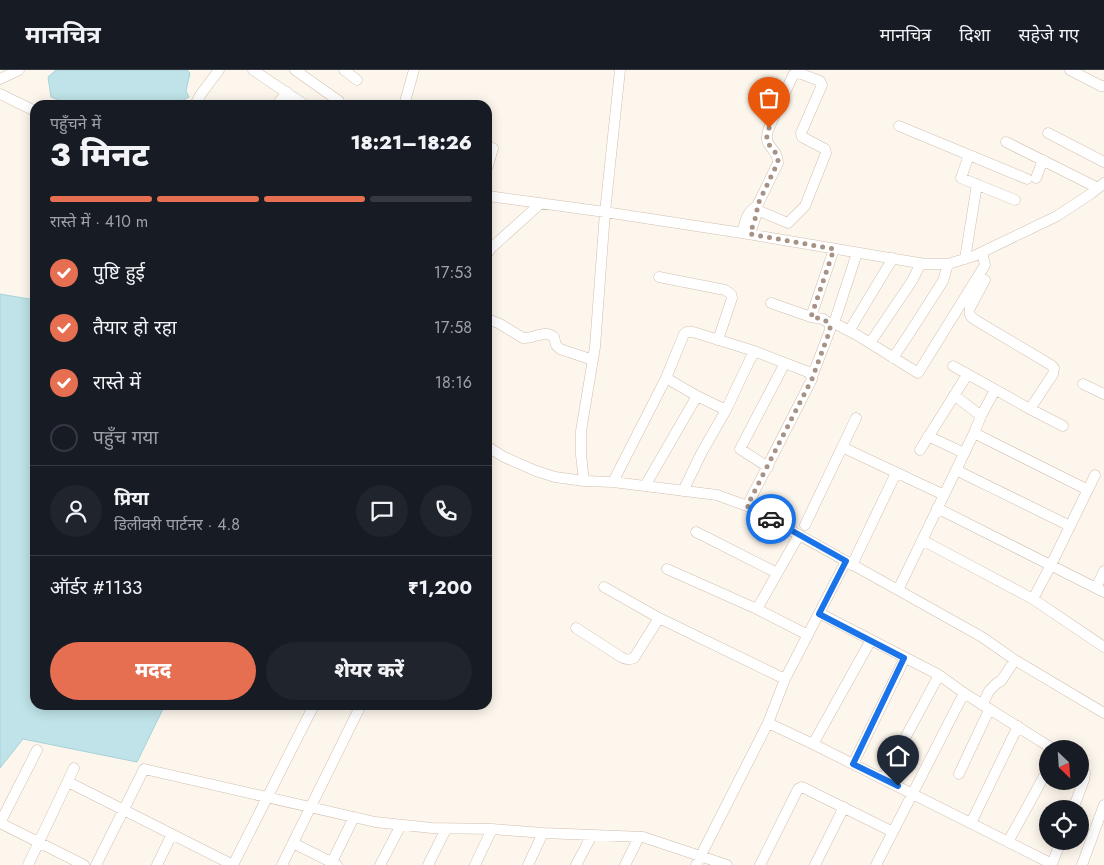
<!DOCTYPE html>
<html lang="hi">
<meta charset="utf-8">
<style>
body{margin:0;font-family:Jost,"Noto Sans Devanagari",sans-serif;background:#20242c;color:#f1f3f6;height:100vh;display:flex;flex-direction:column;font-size:19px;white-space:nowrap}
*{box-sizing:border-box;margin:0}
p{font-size:16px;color:#9ea1a6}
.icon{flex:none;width:28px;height:28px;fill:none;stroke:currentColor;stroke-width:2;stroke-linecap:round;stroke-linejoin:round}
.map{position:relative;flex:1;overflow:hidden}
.sheet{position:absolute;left:30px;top:30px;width:462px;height:610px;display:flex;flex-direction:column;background:#171b24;border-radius:15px;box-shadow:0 2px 12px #0003}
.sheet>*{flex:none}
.needle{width:32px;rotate:155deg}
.buttons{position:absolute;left:1039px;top:670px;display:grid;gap:10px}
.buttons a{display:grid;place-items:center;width:50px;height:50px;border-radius:50%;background:#171b24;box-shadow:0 2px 12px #0003;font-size:25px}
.pin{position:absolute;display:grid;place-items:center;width:42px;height:42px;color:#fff;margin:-51px -21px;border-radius:50% 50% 50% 0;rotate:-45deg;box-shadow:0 0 5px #0007}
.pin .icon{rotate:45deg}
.courier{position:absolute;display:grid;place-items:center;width:50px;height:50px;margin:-25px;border:4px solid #1a73e8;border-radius:50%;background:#fff;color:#222;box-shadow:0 1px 6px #0007}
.summary em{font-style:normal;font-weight:800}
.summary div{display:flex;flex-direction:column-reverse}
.summary{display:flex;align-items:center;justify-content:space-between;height:85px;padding:0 20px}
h1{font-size:32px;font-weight:800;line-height:38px}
.bar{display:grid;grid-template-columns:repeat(4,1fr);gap:8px 5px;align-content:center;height:60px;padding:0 20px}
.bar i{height:6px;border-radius:4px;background:#363941}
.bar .on{background:#e76f51}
.bar p{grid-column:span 4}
.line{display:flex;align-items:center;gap:12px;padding:0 20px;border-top:1px solid #363941}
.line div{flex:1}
.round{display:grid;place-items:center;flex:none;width:52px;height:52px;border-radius:26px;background:#20242c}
ol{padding:0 20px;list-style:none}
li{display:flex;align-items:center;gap:15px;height:55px}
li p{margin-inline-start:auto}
li .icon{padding:5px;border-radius:50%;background:#e76f51;color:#fff;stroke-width:4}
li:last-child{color:#9ea1a6}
li i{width:28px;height:28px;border:2px solid #363941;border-radius:50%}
.action{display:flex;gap:10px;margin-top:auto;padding:10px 20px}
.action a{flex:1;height:58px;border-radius:30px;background:#e76f51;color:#fff;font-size:20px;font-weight:800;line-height:58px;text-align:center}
.action a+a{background:#20242c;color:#f1f3f6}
header{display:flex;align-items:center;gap:30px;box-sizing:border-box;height:70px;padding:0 25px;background:#171b24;border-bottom:1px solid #363941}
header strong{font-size:24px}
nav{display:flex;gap:28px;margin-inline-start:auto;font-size:18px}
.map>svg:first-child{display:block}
</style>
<header>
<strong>मानचित्र</strong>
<nav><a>मानचित्र</a><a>दिशा</a><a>सहेजे गए</a></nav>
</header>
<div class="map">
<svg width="1104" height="795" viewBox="0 0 1104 795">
<rect width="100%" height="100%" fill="#fdf6ec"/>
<path fill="#bfe3e8" stroke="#a5d3da" d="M 56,0 L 187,0 L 190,3 L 186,21 L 189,27 L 175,35 L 73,35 L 51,27 L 48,7 Z
M 0,224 L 35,230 L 35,635 L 184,635 L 181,637 L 164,637 L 137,692 L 23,669 L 0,698 Z"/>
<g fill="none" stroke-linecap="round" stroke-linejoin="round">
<defs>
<path id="minor" d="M 253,0 L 305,35
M 295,0 L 339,31
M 344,0 L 357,10
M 1070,0 L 1101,16 L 1104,16
M 0,9 L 19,0
M 0,24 L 35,41
M 195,35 L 201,24 L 219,0
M 277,35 L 287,22
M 404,35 L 414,0
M 899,56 L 1027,109
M 1048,63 L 1104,92
M 1006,72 L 1098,118
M 969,85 L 961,108 L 1015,130
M 488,96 L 493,78
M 1036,108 L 1043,90
M 488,126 L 605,142 L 742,163 L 925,194 L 948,194 L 974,186 L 1057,146 L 1092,123 L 1104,113
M 742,163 C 746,150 745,144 757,136
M 750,164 L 757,143 L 757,136 L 778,93 C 778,76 761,78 769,58 L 793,5 L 799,3 L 820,11 L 822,15 L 801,63 L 802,67 L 825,79 L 826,83 L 805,136 L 788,153 L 757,140
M 488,183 L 491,178 L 540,134
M 857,183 L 834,253 L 857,265 L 918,303 L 985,195 L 982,182
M 965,189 L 977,114
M 659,207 L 725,220 L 731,224 L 732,228 L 718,270
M 985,210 L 970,238 C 968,245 971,247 977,251 L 1051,295 L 1054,298 L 1053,304 L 1030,339
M 771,233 L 811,247 L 823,249 L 830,254 L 830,260 L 812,307
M 811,247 L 834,179
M 488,249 L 500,254 L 523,268 C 536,269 542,259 554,267 L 556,275 L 560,279 L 593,290
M 849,261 L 893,188
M 870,273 L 912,211 L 921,193
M 893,288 L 911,261 L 943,211 L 948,194
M 953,296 L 1030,339 L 1063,356
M 666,308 L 697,326 L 726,340
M 1083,314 L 1104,324
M 954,325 L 981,346
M 974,363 L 1088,420
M 928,366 L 964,383
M 488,377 L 504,387 L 536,401 L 555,407 L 584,411 L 613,412 L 717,425 L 747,436 L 898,520 L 982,567 L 1015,590 L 1104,643
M 842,377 L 944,425
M 920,380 L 967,305
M 768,397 L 740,379 L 785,293
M 956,400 L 1070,456
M 584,411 L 581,385 L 581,361 L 595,277 L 605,142 L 620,0
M 613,412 L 666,308 L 684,264 L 687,262 L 693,262 L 754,281 L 726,340 L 702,382 L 683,421
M 645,416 L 697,326
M 747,436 L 812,309 L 811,306 L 808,302 L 754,281
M 937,438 L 1104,522
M 805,455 L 856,348
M 696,462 L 777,503
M 922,470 L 1033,529 L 1104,577
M 852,495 L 896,403
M 667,499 L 757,539 L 808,565
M 604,517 L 659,548 L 785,609
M 1096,518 L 1104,501
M 898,520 L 974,363 L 981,346 L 995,320
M 1033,529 L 1051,495 L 1095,405
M 757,539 L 799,465
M 819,543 L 939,605 L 964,623 L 1053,679
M 576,558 L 621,587 C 626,590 629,590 634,588 L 659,548
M 982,635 L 989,621 L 997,613 L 1001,611 L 1015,590
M 768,653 L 813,674 L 1052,794 L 1061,771
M 813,674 L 871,570
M 37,680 L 0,753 L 84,795
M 853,694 L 905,588
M 959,704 L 989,640
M 883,709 L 939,605
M 68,712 L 233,795
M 1073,739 L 1084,710 L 1085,703 L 1080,697
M 971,753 L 1018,656
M 1008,772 L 1048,699
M 293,773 L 337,795
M 332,792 L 354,747
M 28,795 L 74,698
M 96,795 L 144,699 L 375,752 L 432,758 L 492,759 L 543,763 L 643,767 L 727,795
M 157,795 L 172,764
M 233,795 L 314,635
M 282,795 L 361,635
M 380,795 L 401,755
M 428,795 L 446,759
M 475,795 L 492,759
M 528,795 L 543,763
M 576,795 L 592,765
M 625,795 L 639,767
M 696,795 L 768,653 L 785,609 L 846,491
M 760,795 L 798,719 L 802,717 L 893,762
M 815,795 L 844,737
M 876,795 L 964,623
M 1082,795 L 1104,735"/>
</defs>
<use href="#minor" stroke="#d1beb0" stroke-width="11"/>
<use href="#minor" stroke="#fff" stroke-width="10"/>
</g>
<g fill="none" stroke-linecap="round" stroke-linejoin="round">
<path stroke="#a89285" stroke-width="5" stroke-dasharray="0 9" d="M 769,58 C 761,78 778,76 778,92 L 757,136 L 757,143 L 750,164 L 834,179 L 811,247 L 823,249 L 830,254 L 830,260 L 812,309 L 747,436 L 771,449"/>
<path stroke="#1a73e8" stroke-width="6" d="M 771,449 L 846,491 L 819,544 L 904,588 L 853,694 L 898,716"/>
</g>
</svg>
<div class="buttons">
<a><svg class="needle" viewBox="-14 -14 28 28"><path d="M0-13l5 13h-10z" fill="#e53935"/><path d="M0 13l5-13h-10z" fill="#9ea1a6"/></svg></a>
<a><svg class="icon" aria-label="locate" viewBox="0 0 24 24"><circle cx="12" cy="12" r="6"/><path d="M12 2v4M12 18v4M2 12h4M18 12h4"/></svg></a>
</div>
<div class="pin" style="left:769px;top:58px;background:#ea580c"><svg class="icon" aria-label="bag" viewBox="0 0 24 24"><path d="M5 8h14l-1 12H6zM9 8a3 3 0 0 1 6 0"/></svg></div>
<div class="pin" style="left:898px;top:716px;background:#1f2937"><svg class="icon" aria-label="home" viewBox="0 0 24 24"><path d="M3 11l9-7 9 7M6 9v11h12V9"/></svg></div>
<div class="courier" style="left:771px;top:449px"><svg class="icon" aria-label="car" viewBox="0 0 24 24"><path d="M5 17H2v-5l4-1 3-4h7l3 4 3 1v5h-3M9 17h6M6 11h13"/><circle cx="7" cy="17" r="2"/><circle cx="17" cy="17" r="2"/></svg></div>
<section class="sheet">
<div class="summary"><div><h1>3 मिनट</h1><p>पहुँचने में</p></div><em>18:21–18:26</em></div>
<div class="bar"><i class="on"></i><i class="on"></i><i class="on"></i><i></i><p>रास्ते में · 410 m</p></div>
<ol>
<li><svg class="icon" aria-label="check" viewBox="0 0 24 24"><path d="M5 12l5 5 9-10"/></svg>पुष्टि हुई<p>17:53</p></li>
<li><svg class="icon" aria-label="check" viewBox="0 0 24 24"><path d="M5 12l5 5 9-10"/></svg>तैयार हो रहा<p>17:58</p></li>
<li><svg class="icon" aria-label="check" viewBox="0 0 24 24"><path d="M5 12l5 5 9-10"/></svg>रास्ते में<p>18:16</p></li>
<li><i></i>पहुँच गया</li>
</ol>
<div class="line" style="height:90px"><a class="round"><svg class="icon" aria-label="person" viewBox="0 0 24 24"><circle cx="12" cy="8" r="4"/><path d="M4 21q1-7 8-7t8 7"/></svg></a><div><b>प्रिया</b><p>डिलीवरी पार्टनर · 4.8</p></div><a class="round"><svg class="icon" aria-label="chat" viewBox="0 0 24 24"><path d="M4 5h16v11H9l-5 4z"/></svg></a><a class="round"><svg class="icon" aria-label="phone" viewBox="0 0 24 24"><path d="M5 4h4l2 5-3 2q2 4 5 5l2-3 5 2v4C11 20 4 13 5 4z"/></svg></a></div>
<div class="line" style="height:65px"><div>ऑर्डर #1133</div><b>₹1,200</b></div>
<div class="action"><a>मदद</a><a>शेयर करें</a></div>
</section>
</div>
